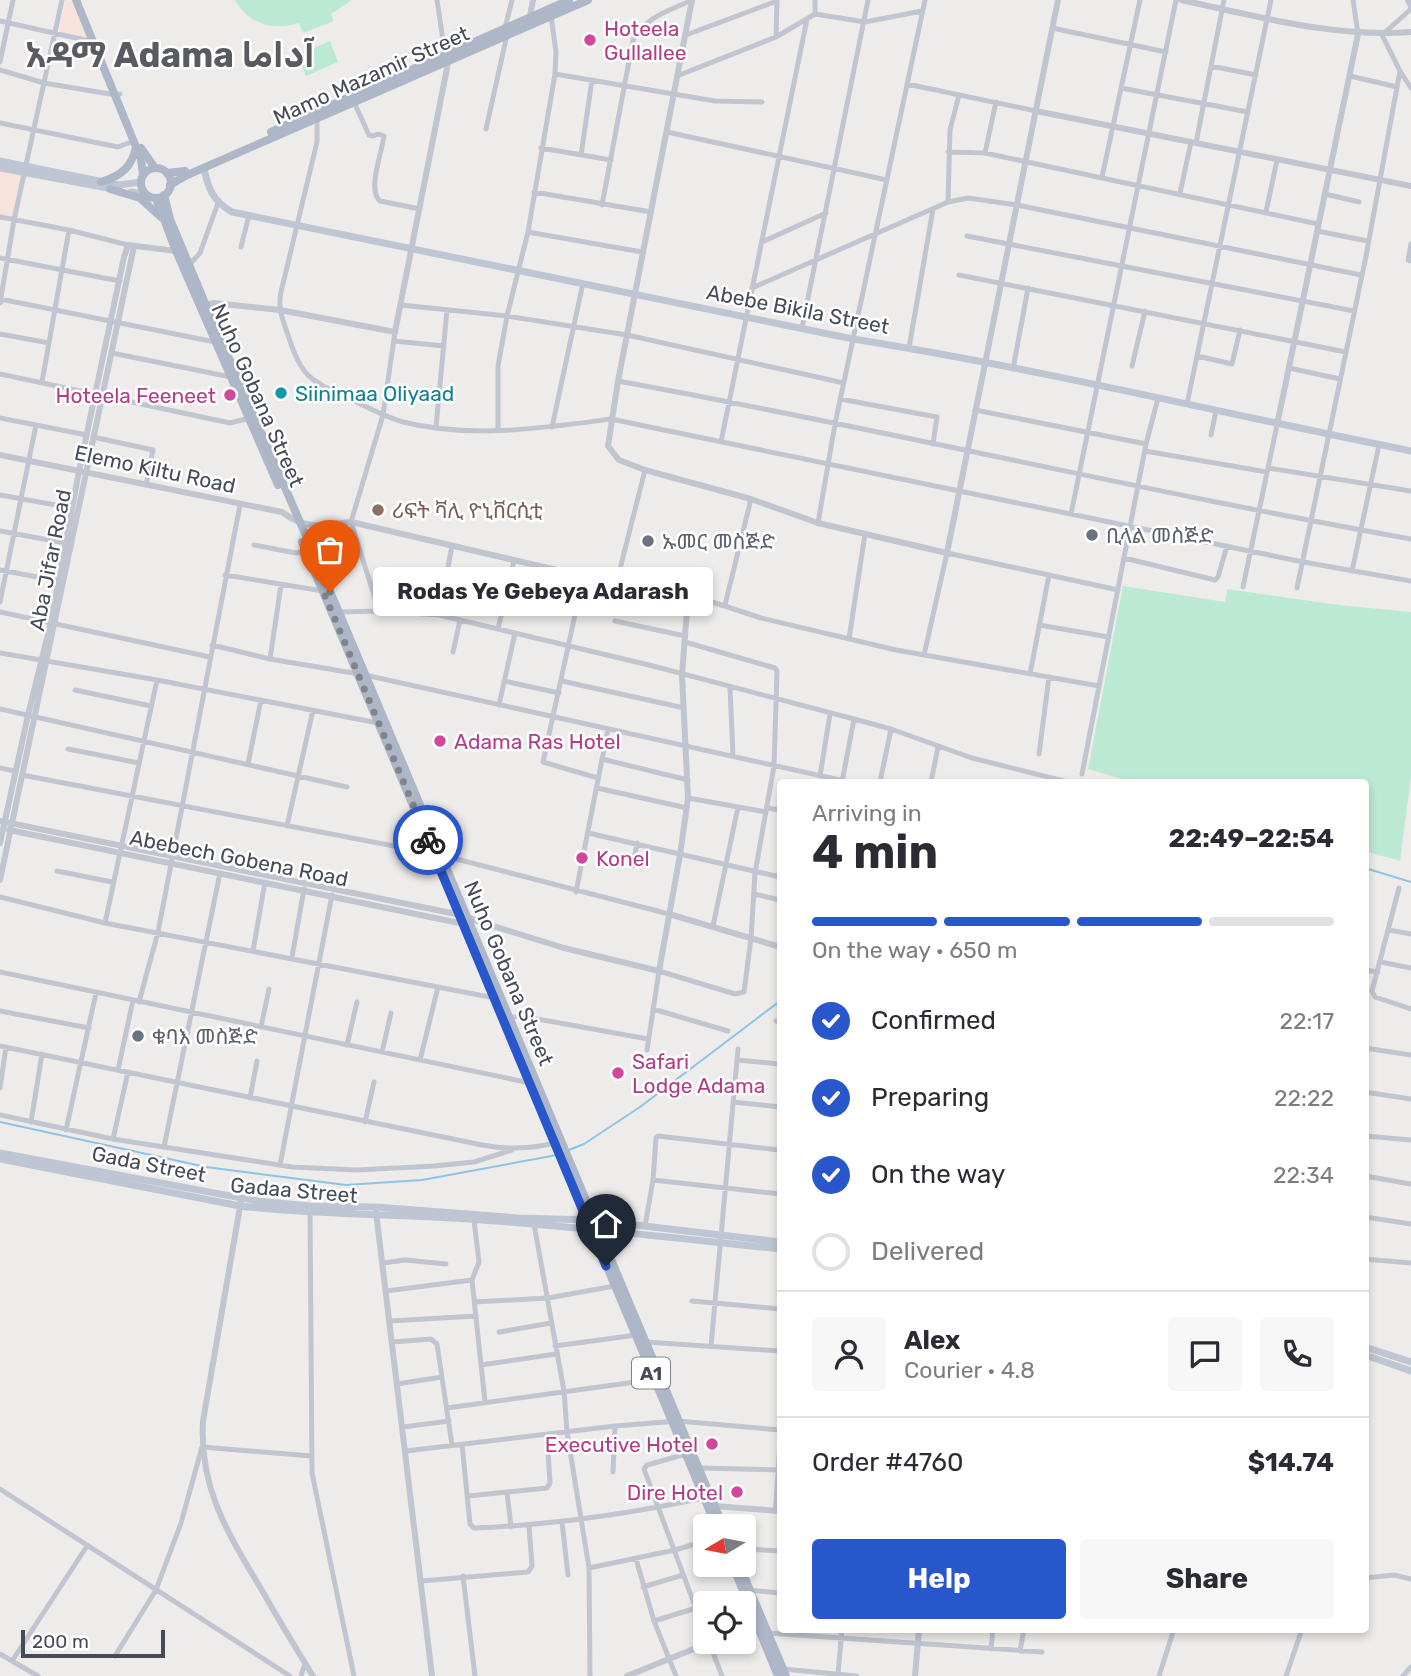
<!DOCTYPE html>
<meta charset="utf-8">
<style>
body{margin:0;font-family:Rubik,Cairo,"Noto Sans Ethiopic",sans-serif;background:#f7f7f7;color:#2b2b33;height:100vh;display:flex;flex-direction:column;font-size:26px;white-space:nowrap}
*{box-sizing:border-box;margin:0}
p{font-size:23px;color:#7c7c81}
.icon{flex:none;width:38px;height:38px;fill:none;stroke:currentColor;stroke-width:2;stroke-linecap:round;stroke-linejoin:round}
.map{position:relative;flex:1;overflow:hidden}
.panel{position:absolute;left:777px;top:779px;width:592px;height:854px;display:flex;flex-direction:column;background:#fff;border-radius:7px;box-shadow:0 4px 10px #0003}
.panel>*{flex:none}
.needle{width:46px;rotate:260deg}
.tools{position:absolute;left:693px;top:1514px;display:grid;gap:14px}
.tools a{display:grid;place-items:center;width:63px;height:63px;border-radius:7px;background:#fff;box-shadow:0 4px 10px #0003;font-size:35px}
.scale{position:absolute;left:21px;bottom:18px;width:144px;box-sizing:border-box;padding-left:7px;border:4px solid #464c57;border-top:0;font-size:19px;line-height:24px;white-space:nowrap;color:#464c57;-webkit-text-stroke:5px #fff;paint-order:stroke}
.pin{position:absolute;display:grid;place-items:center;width:60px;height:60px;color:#fff;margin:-72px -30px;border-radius:50% 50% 50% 0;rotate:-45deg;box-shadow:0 0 7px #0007}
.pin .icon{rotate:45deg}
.courier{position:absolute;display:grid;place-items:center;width:70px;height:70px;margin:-35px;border:5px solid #2857cb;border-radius:50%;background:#fff;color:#222;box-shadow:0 2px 9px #0007}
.bubble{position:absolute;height:49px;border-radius:7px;background:#fff;box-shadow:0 4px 10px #0003;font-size:23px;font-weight:700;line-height:49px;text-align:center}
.head em{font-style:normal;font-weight:700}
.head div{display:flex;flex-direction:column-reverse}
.head{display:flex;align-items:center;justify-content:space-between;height:119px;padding:0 35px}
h1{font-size:46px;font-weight:700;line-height:52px}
.bar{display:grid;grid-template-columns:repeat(4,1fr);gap:10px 7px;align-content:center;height:84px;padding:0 35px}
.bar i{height:9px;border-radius:5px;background:#e1e1e2}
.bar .on{background:#2857cb}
.bar p{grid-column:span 4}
.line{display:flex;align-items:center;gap:18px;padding:0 35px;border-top:2px solid #e1e1e2}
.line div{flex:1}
.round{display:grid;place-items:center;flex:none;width:74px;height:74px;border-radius:7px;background:#f7f7f7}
ol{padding:0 35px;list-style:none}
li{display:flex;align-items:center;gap:21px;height:77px}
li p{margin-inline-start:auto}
li .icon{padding:7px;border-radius:50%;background:#2857cb;color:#fff;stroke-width:4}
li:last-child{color:#7c7c81}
li i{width:38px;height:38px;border:4px solid #e1e1e2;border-radius:50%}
.cta{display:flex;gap:14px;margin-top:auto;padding:14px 35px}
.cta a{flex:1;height:80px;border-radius:7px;background:#2857cb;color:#fff;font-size:28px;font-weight:700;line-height:80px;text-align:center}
.cta a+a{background:#f7f7f7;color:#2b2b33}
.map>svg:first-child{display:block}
</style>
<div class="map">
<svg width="1411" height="1676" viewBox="0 0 1411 1676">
<rect width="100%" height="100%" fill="#eeeceb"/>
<path fill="#f7e2dc" d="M 66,0 L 75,3 L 91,40 L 59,32 Z
M 0,170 L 23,175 L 15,218 L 0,215 Z"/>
<path fill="#bce9d4" d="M 235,0 L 352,0 L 331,14 L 334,21 L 303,33 L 299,23 C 273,31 249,25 235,0 Z
M 330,41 L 338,62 L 306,76 L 297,55 Z
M 1123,586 L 1225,602 L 1227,589 L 1339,605 L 1411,612 L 1411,777 L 1400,861 L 1365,851 L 1365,782 L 1132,782 L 1088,769 Z"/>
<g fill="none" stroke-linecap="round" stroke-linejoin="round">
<path stroke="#8dc4e3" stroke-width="2" d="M 1365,868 L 1411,882
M 0,1122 L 206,1167 L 346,1185 L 422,1180 L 557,1155
M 569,1150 L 584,1144 L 640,1107 L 780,1001"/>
<path stroke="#c0c5d0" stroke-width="5" d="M 437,0 L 445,54
M 1353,0 L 1358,34
M 815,14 L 815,0
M 0,21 L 94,42
M 505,28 L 512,0
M 1052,28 L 1166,52
M 686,35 L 777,1
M 776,37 L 777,0
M 0,62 L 13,0
M 1211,66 L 1256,75
M 0,70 L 44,83 L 116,95 L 120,94
M 1400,71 L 1411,88
M 555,74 L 715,101 L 762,102
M 677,76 L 776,37 L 815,14 L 865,22 L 922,11
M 1350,76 L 1397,87
M 907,84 L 1036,111
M 1121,88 L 1248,112
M 353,100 L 369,135 L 373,136 L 378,134 L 384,136 C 382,153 367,190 380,201 L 420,209
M 317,118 L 317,142 L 281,292 C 277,308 284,323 289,338 C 302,379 312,381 350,399 C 367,407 385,417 403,422 C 471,439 543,428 611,419 L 1303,562 L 1411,581
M 0,123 L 118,147 L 134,141
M 486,129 L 507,35
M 667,132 L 887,180
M 1196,143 L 1224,0
M 541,148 L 611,160
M 948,152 L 985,153 L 1318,224
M 985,153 L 996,102
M 581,155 L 592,80
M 1102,177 L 1140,0
M 534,192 L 651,212
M 1180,193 L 1191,142
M 1325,194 L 1359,202
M 948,202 L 950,130 L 959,95
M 602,205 L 633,40 C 645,17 669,11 692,0
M 1266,212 L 1277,160
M 0,217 L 69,230 L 128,245
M 1317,231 L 1368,241
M 528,232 L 642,252
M 967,236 L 1354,311
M 762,242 L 826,213
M 1411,244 L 1408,260 L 1411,261
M 241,247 L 249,215
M 0,258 L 120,281
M 189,265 L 200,253 L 218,203
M 959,275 L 1346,352
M 752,288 L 948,202 L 968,198 L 1017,205 L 1361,275
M 0,299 L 215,342
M 0,303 L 14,220 L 62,0
M 401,305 L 507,316 L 627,335 L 844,383
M 802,328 L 868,0
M 0,334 L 49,343
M 394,341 L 444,346
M 909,348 L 933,209
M 112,353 L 231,377
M 1197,356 L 1232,364 L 1240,330
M 1132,366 L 1145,311
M 1289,368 L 1340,379
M 1013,369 L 1028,288
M 0,374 L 230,423 L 250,418
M 618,381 C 883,429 1146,492 1411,539
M 42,382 L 69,230
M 840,399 L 937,417 L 933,444
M 1187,404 L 1271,0
M 975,410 L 1146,444
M 0,418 L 87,435
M 436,427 L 447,310
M 552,427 L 583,283
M 498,431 L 498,366 L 507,316 L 528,232 L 555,74 L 556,52 L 551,16
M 1211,435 L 1216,411
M 93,437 L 153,450 L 146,485
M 721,442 L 807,19
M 1145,451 L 1267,472
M 1268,468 L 1411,491
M 0,495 L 72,508
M 1071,514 L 1176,0
M 818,523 L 835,424 L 925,0
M 0,531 L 65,543
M 254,545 L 296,553 L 305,551
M 1124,558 L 1215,580 L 1218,577 L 1227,546
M 0,570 L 59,581
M 1352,571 L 1379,445
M 225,575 L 323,591
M 583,578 L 543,762 L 598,778
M 616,585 L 645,470
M 1243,587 L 1277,425
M 1297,588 L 1366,256 L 1400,71 L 1382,35 L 1411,9
M 506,594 L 575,611
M 0,602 L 36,425
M 725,605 L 751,499
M 687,606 L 703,599 L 761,618 L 896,650 L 1099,686
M 379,611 L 351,522 L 383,415 L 395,332
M 0,612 L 210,657
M 339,612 L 379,611 L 439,615 L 498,629 L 653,666 L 854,719 L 891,729 L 972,758 L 1068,782
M 439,615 L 452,546
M 615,621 L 685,636
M 1039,625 L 1109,637
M 498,629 L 514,561
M 849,639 L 865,534
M 212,645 L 270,659 L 365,675 L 849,782
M 453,652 L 460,620
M 0,653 L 157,680 L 378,723
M 924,655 L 947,553 L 1118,590
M 270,659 L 281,585
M 1030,674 L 1049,575
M 504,681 L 559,693
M 562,681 L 684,708
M 730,688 L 733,756
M 75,690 L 151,706
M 499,705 L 515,633
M 0,709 L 347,787
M 68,749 L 139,763
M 1039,754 L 1049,677
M 602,759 L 688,780
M 248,764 L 261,700
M 0,768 L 15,771
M 1082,774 L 1146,444 L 1158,398
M 22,775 L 441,855 L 669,914
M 820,776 L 830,714
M 842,782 L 854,719
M 880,782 L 891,729
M 931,782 L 938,747
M 597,788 L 687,808
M 688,798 L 766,812
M 767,808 L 780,810
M 287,826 L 313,710
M 588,833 L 780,877
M 633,866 L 637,843
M 57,871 L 112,882
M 1399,888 L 1372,991 L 1375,997 L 1411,1009
M 576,892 L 608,729
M 754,894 L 780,900
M 0,897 L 105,923 L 495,998
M 105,923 L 157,680
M 713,926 L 738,807
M 1389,930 L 1411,934
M 253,951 L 265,882
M 292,957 L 304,889
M 1381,962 L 1411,968
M 1365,970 L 1378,972
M 0,972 L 530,1083
M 139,1002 L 158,932 L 240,505
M 653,1009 L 728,1031
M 0,1011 L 89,1028
M 506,1018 L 521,1016 L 648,1039
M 776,1021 L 780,1022
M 261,1027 L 269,989
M 347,1045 L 357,1002
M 0,1046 L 482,1145 C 508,1150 530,1149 555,1143
M 1365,1048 L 1411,1055
M 647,1050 L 659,971 L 735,994 L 744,992 L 751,938 L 755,873 L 774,766 L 777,671 L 775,668 L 685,642
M 382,1052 L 391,1013
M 420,1060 L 438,987
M 737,1060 L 780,1064
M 118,1070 L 133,1000
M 0,1088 L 6,1047
M 1365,1092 L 1411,1099
M 250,1098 L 257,1061
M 733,1102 L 780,1107
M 0,1115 L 113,1139 L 292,1167 L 357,1170 L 434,1166 L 474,1162 L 512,1150
M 31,1122 L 42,1054
M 365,1122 L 374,1082
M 66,1130 L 96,993
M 1365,1136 L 1411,1140
M 113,1139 L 128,1072
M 164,1147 L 220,873
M 280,1165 L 332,895
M 1365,1176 L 1411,1184
M 653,1180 L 780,1194
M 310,1211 L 312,1473 L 354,1676
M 1365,1217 L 1411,1224
M 474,1220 L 479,1262 L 472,1280 L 485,1402
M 534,1224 L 564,1391 L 567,1432 L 589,1568 L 590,1676
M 645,1226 L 653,1180 L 656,1138 L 658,1136 L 780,1150
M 1365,1259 L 1411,1263
M 383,1263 L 405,1260 L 446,1264
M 386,1291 L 472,1280
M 692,1301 L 780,1309
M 475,1302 L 548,1298 L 615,1286
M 390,1321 L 476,1316
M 499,1332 L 551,1323
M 392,1342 L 431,1339 L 437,1344 L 452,1445
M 646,1342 L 780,1351
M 555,1346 L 636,1335
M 711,1346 L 738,1049
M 481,1365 L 556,1354
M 397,1384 L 442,1377
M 447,1408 L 657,1379
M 403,1427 L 449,1421
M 462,1444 L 470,1524 L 474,1528 C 552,1525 628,1514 704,1498
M 406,1451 L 615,1426 L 678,1421 L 780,1430
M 686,1454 L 647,1465 L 644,1469 L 705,1633
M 698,1468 L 780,1470
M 613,1472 L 615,1426
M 0,1489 L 290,1676
M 507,1492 L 511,1527
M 468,1496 L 547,1488 L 550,1483 L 547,1435
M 562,1522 L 568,1575
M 744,1549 L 780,1551
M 636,1559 L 654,1621 L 676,1676
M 589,1568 L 675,1550 L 705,1541
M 463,1576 L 475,1676
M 1365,1578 L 1394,1575 L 1411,1579
M 421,1581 L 528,1572 L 532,1566 L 529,1526
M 643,1587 L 683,1575
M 749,1590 L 780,1593
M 654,1621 L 696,1608
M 768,1633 L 1042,1652
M 709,1642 L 722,1676
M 991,1649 L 993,1629
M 1020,1651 L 1024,1629
M 0,1654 L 38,1676
M 115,1656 L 156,1590 L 181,1523 L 202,1447 L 311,1456
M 12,1661 L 87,1546
M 783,1669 L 857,1676
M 838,1674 L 842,1629
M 301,1676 L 305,1663
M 1159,1676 L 1174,1629
M 1286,1676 L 1302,1629
M 1403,1676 L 1411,1667"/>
<path stroke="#c0c5d0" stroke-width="6" d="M 692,0 L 618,381 L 608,446 L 619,460 L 645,470 L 751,499 L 818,523 L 947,553 L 1058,0
M 1181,0 C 1256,16 1334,38 1411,32
M 1408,0 L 1411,6
M 529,21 L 533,0
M 1036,111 L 1411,186
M 201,305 L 214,303 L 280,310 L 395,332 L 449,58
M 1277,425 L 1358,34
M 0,455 L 282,512 C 307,531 322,525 351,522 L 677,598 L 684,602 L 687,610 L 682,675 L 688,798 L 680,855 L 659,971 L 564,948 L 477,921 L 466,916 L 0,821
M 9,830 L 464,924
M 0,843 L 28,715 L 51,622 L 79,471 L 124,257 L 128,245 L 176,251
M 0,880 L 134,246
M 669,914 L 780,947
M 241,1201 L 203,1421 C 199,1487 227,1532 260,1587 C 277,1617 295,1647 313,1676
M 376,1212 L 432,1676
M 713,1506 L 780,1511
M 776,1510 L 780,1451
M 744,1623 L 758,1616
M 627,1676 L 711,1642
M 915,1676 L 919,1629"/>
<path stroke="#bfc6d3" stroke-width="7" d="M 0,161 L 119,185 L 141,182
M 0,168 L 113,189
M 204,168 C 208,189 213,201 232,212 L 853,339 C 1041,369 1225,414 1411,451
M 131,192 L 147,195
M 0,1153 L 257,1201 L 310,1206 L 376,1207 L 518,1218 L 593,1220 L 780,1242
M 0,1159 L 240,1206 C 316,1215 392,1214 468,1219 C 573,1226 676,1238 780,1249
M 1365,1347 L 1411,1362
M 1365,1355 L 1411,1371"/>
<path stroke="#adb7c8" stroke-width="8" d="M 76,0 L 141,159 L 143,175
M 271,132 L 569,0
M 141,148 L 155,168
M141 183a15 15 0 1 1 30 0a15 15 0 1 1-30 0Z
M 167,173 L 185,171
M 101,182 C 121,176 132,167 136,147
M 170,185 L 185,176 L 588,0
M 110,189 L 140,198 L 161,217
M 164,195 L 170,219 L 205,303 L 339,612 L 723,1526
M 156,198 L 176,251 L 278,485
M 302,542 L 716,1526
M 732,1564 L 778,1676
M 739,1564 L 786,1676"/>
</g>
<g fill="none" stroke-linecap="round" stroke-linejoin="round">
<path stroke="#81848b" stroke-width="7" stroke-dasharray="0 12.6" d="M 330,592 L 323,591 L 428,840"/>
<path stroke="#2857cb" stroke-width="9" d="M 428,840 L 606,1266"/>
</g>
<g fill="#d1479c" stroke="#fff" stroke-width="2.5">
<circle cx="590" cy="40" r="7"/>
<circle cx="230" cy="395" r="7"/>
<circle cx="440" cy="741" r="7"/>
<circle cx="582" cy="858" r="7"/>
<circle cx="618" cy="1073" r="7"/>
<circle cx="712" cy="1444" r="7"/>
<circle cx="737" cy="1492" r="7"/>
</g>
<circle fill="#0f9aa8" stroke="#fff" stroke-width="2.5" cx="281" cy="393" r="7"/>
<circle fill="#8d6e63" stroke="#fff" stroke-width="2.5" cx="378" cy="510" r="7"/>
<g fill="#6b7280" stroke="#fff" stroke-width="2.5">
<circle cx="1092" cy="535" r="7"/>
<circle cx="648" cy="541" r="7"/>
<circle cx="138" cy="1036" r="7"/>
</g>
<g text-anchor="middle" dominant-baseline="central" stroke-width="5" stroke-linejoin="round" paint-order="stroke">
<rect fill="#fff" stroke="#7e8289" stroke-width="2" x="632" y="1357.5" width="38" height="31" rx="5"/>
<g font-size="19" font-weight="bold" fill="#464c57">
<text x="651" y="1373">A1</text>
</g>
<g font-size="21" fill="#b23c85" stroke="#fff" text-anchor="start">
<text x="604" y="28">Hoteela<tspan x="604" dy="24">Gullallee</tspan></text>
<text x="216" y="395" text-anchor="end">Hoteela Feeneet</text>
<text x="454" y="741">Adama Ras Hotel</text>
<text x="596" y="858">Konel</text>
<text x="632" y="1061">Safari<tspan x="632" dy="24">Lodge Adama</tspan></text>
<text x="698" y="1444" text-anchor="end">Executive Hotel</text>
<text x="723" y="1492" text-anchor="end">Dire Hotel</text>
</g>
<g font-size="21" fill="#464c57" stroke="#fff">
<text transform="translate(371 75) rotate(-24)">Mamo Mazamir Street</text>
<text transform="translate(798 309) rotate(11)">Abebe Bikila Street</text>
<text transform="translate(258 395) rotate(66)">Nuho Gobana Street</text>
<text transform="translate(155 469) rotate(12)">Elemo Kiltu Road</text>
<text transform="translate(50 560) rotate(-79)">Aba Jifar Road</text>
<text transform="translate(239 858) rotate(11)">Abebech Gobena Road</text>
<text transform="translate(509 973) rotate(67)">Nuho Gobana Street</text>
<text transform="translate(149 1164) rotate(11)">Gada Street</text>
<text transform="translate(294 1190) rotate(5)">Gadaa Street</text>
</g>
<g font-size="21" fill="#0d838f" stroke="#fff" text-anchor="start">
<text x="295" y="393">Siinimaa Oliyaad</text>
</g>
<g font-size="21" fill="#785e54" stroke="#fff" text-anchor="start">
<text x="392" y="510">ሪፍት ቫሊ ዮኒቨርሲቲ</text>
</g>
<g font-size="21" fill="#5b616d" stroke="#fff" text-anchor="start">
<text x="1106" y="535">ቢላል መስጅድ</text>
<text x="662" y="541">ኡመር መስጅድ</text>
<text x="152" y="1036">ቁባእ መስጅድ</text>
</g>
<g font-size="35" font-weight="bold" fill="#595b60" stroke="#fff">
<text x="170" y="55">አዳማ Adama آداما</text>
</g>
</g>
</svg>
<div class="tools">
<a><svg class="needle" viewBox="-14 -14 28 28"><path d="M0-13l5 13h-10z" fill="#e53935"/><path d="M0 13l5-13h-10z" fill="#7c7c81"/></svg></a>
<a><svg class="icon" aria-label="locate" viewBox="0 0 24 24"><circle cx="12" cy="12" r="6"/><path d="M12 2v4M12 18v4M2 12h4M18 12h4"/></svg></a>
</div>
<div class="scale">200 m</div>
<div class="pin" style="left:330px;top:592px;background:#ea580c"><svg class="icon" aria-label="bag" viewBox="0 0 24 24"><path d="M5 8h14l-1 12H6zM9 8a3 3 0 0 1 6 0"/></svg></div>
<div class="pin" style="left:606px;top:1266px;background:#1f2937"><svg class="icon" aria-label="home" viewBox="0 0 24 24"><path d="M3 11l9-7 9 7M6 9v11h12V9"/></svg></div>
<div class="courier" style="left:428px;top:840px"><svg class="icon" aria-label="bike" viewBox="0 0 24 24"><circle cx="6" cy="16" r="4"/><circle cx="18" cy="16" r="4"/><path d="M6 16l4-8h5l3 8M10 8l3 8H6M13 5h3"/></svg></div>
<div class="bubble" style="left:373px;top:567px;width:340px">Rodas Ye Gebeya Adarash</div>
<section class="panel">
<div class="head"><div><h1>4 min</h1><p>Arriving in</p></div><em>22:49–22:54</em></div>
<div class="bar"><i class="on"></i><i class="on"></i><i class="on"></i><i></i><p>On the way · 650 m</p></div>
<ol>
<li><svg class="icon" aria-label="check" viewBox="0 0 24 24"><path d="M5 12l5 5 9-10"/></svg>Confirmed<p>22:17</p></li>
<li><svg class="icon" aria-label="check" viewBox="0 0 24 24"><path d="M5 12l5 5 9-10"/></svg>Preparing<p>22:22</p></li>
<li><svg class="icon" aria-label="check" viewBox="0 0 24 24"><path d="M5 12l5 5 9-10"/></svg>On the way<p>22:34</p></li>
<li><i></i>Delivered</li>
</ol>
<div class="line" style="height:126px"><a class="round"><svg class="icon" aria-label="person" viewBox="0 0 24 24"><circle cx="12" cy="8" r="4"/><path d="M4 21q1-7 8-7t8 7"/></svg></a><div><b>Alex</b><p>Courier · 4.8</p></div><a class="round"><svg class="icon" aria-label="chat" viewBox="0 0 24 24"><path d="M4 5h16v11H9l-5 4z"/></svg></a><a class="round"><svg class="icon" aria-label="phone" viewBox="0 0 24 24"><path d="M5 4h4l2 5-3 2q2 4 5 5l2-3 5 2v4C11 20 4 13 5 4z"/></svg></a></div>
<div class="line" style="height:91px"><div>Order #4760</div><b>$14.74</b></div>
<div class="cta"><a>Help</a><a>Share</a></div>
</section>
</div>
